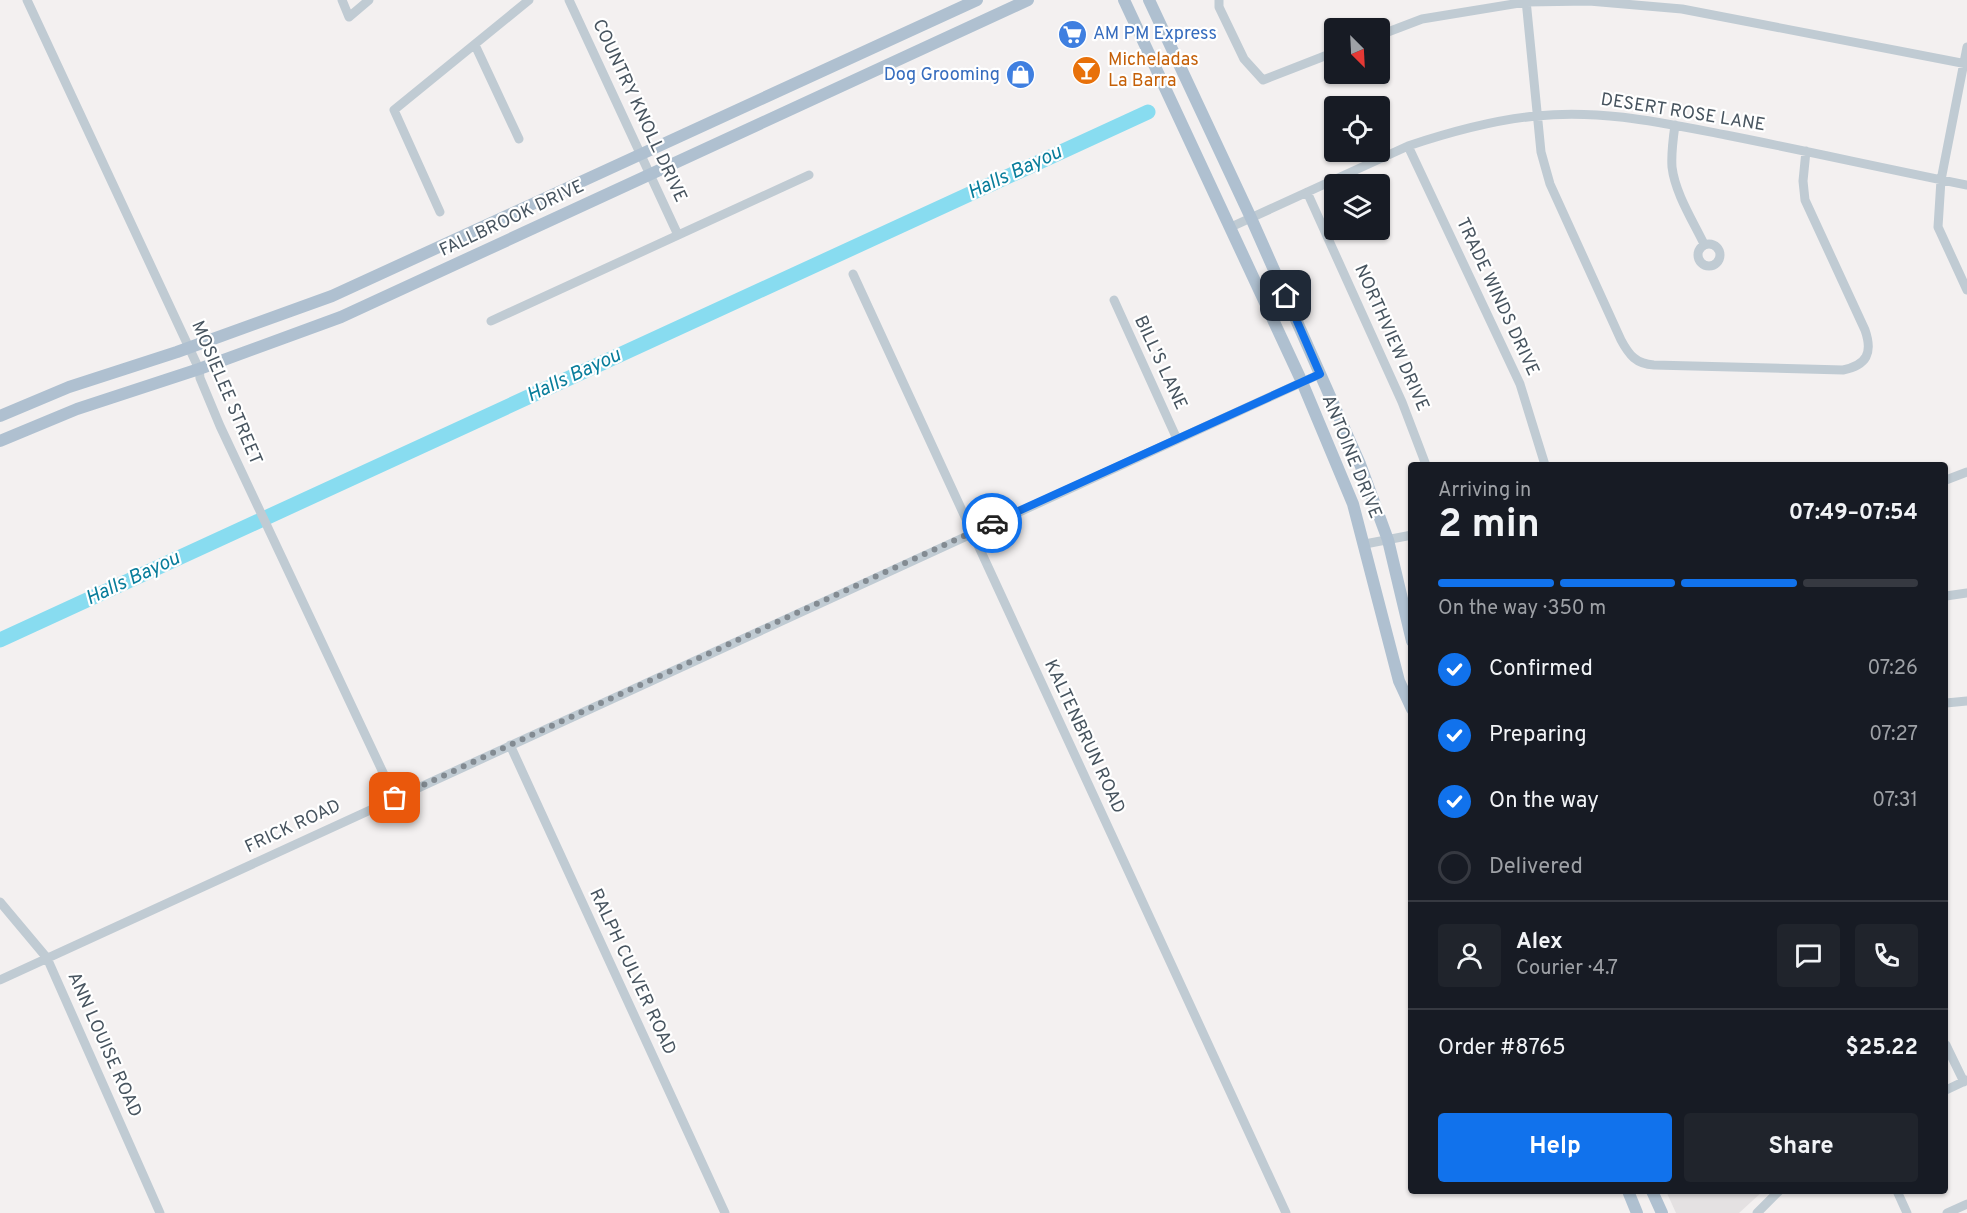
<!DOCTYPE html>
<meta charset="utf-8">
<style>
body{margin:0;font-family:Overpass,sans-serif;background:#20242c;color:#f1f3f6;height:100vh;display:flex;flex-direction:column;font-size:22px;white-space:nowrap}
*{box-sizing:border-box;margin:0}
p{font-size:20px;color:#9ea1a6}
.icon{flex:none;width:33px;height:33px;fill:none;stroke:currentColor;stroke-width:2;stroke-linecap:round;stroke-linejoin:round}
.map{position:relative;flex:1;overflow:hidden}
.side{position:absolute;left:1408px;top:462px;width:540px;height:732px;display:flex;flex-direction:column;background:#171b24;border-radius:6px;box-shadow:0 2px 4px #0004}
.side>*{flex:none}
.needle{width:39px;rotate:156deg}
.controls{position:absolute;left:1324px;top:18px;display:grid;gap:12px}
.controls a{display:grid;place-items:center;width:66px;height:66px;border-radius:6px;background:#171b24;box-shadow:0 2px 4px #0004;font-size:30px}
.pin{position:absolute;display:grid;place-items:center;width:51px;height:51px;color:#fff;margin:-26px;border-radius:12px;box-shadow:0 3px 9px #0006}
.courier{position:absolute;display:grid;place-items:center;width:60px;height:60px;margin:-30px;border:4px solid #1172ec;border-radius:50%;background:#fff;color:#222;box-shadow:0 2px 8px #0007}
.head em{font-style:normal;font-weight:700}
.head div{display:flex;flex-direction:column-reverse}
.head{display:flex;align-items:center;justify-content:space-between;height:102px;padding:0 30px}
h1{font-size:39px;font-weight:700;line-height:45px}
.bar{display:grid;grid-template-columns:repeat(4,1fr);gap:9px 6px;align-content:center;height:72px;padding:0 30px}
.bar i{height:8px;border-radius:4px;background:#363941}
.bar .current{background:#1172ec}
.bar p{grid-column:span 4}
.line{display:flex;align-items:center;gap:15px;padding:0 30px;border-top:2px solid #363941}
.line div{flex:1}
.round{display:grid;place-items:center;flex:none;width:63px;height:63px;border-radius:6px;background:#20242c}
ol{padding:0 30px;list-style:none}
li{display:flex;align-items:center;gap:18px;height:66px}
li p{margin-inline-start:auto}
li .icon{padding:6px;border-radius:50%;background:#1172ec;color:#fff;stroke-width:4}
li:last-child{color:#9ea1a6}
li i{width:33px;height:33px;border:3px solid #363941;border-radius:50%}
.cta{display:flex;gap:12px;margin-top:auto;padding:12px 30px}
.cta a{flex:1;height:69px;border-radius:6px;background:#1172ec;color:#fff;font-size:24px;font-weight:700;line-height:69px;text-align:center}
.cta a+a{background:#20242c;color:#f1f3f6}
.map>svg:first-child{display:block}
</style>
<div class="map">
<svg width="1967" height="1213" viewBox="0 0 1967 1213">
<rect width="100%" height="100%" fill="#f3f0f0"/>
<path fill="#e4e1e2" d="M 1666,1191 L 1763,1191 L 1739,1213 L 1676,1213 Z"/>
<g fill="none" stroke-linecap="round" stroke-linejoin="round">
<path stroke="#88dcf0" stroke-width="15" d="M 0,640 L 1148,112"/>
<path stroke="#c0cbd3" stroke-width="9" d="M 27,0 L 199,369 L 200,378 L 220,426 L 395,798
M 342,0 L 349,17 L 369,0
M 569,0 L 678,235
M 1219,0 L 1219,7 L 1244,59 L 1263,80 L 1335,52
M 1526,0 L 1541,152 L 1550,184 L 1621,340 C 1629,355 1636,364 1654,365 L 1843,370 C 1867,365 1873,353 1865,330 L 1805,200 L 1803,181 L 1806,151
M 1380,35 L 1422,19 L 1526,2 L 1589,1 L 1682,9 L 1967,64
M 475,45 L 519,139
M 1967,47 L 1941,180 L 1938,227 L 1967,290
M 1675,125 C 1673,139 1671,153 1672,167 C 1675,193 1693,221 1704,244
M 1408,146 L 1520,384 L 1545,465
M 1307,192 L 1402,402 L 1426,465
M 440,212 L 394,110 L 529,0
M 1231,227 L 1408,146 C 1450,132 1493,120 1536,116 C 1601,109 1663,123 1726,135 C 1807,151 1887,169 1967,185
M1698 255a11 11 0 1 1 22 0a11 11 0 1 1-22 0Z
M 853,274 L 1286,1213
M 1114,300 L 1177,439
M 491,321 L 809,175
M 1946,480 L 1967,472
M 1365,544 L 1412,535
M 1946,596 L 1967,593
M 1946,703 L 1967,701
M 510,745 L 725,1213
M 0,902 L 47,958 L 160,1213
M 0,980 L 1320,374
M 1946,1045 L 1964,1082
M 1946,1090 L 1967,1080
M 1897,1191 L 1907,1213
M 1757,1213 L 1779,1191
M 1947,1213 L 1967,1204"/>
<path stroke="#afc0d0" stroke-width="12" d="M 1124,0 L 1302,382 L 1353,504 L 1399,681 L 1412,709
M 1149,0 L 1251,218 L 1360,464 L 1388,540 L 1412,641
M 0,416 L 69,387 L 177,352 L 332,296 L 977,0
M 0,441 L 77,409 L 199,369 L 341,317 L 1028,0
M 1628,1191 L 1637,1213
M 1652,1191 L 1662,1213"/>
</g>
<g fill="none" stroke-linecap="round" stroke-linejoin="round">
<path stroke="#838b92" stroke-width="6" stroke-dasharray="0 10.8" d="M 395,798 L 992,523"/>
<path stroke="#1172ec" stroke-width="8" d="M 992,523 L 1320,374 L 1286,296"/>
</g>
<defs>
<symbol id="supermarket-disc" viewBox="-11 -11 22 22"><circle r="9.5" fill="#3f7fe0" stroke="#fff"/><path d="M-6-5.5h2.5l.6 2H6L4.5 2H-2.5L-4.4-4H-6ZM-1.5 3.2a1.3 1.3 0 1 0 .1 0ZM3 3.2a1.3 1.3 0 1 0 .1 0Z" fill="#fff"/></symbol>
<symbol id="bar-disc" viewBox="-11 -11 22 22"><circle r="9.5" fill="#e8710a" stroke="#fff"/><path d="M-6-5H6L.8 .8V4.5H3.5V6h-7V4.5H-.8V.8Z" fill="#fff"/></symbol>
<symbol id="shop-disc" viewBox="-11 -11 22 22"><circle r="9.5" fill="#3f7fe0" stroke="#fff"/><path d="M-5-2.5h2.3a2.7 3.5 0 0 1 5.4 0H5L5.5 6h-11ZM-1.5-2.5h3a1.5 2.3 0 0 0-3 0Z" fill="#fff"/></symbol>
</defs>
<g fill-rule="evenodd">
<use href="#supermarket-disc" x="1056" y="18" width="33" height="33"/>
<use href="#bar-disc" x="1070" y="54" width="33" height="33"/>
<use href="#shop-disc" x="1004" y="58" width="33" height="33"/>
</g>
<g text-anchor="middle" dominant-baseline="central" stroke-width="4.5" stroke-linejoin="round" paint-order="stroke">
<g font-size="18" fill="#366cbe" stroke="#fff" text-anchor="start">
<text x="1093" y="34">AM PM Express</text>
<text x="1000" y="75" text-anchor="end">Dog Grooming</text>
</g>
<g font-size="18" fill="#c56008" stroke="#fff" text-anchor="start">
<text x="1108" y="60">Micheladas<tspan x="1108" dy="21">La Barra</tspan></text>
</g>
<g font-size="18" fill="#47545f" stroke="#fff">
<text transform="translate(639 111) rotate(65)">COUNTRY KNOLL DRIVE</text>
<text transform="translate(1683 113) rotate(9)">DESERT ROSE LANE</text>
<text transform="translate(512 219) rotate(-25)">FALLBROOK DRIVE</text>
<text transform="translate(1497 297) rotate(65)">TRADE WINDS DRIVE</text>
<text transform="translate(1391 338) rotate(66)">NORTHVIEW DRIVE</text>
<text transform="translate(1160 363) rotate(65)">BILL'S LANE</text>
<text transform="translate(226 393) rotate(67)">MOSIELEE STREET</text>
<text transform="translate(1351 457) rotate(68)">ANTOINE DRIVE</text>
<text transform="translate(1084 737) rotate(65)">KALTENBRUN ROAD</text>
<text transform="translate(293 827) rotate(-25)">FRICK ROAD</text>
<text transform="translate(632 972) rotate(65)">RALPH CULVER ROAD</text>
<text transform="translate(104 1045) rotate(66)">ANN LOUISE ROAD</text>
</g>
<g font-size="20" font-style="italic" fill="#087d9b" stroke="#fff">
<text transform="translate(1015 173) rotate(-25)">Halls Bayou</text>
<text transform="translate(574 376) rotate(-25)">Halls Bayou</text>
<text transform="translate(133 579) rotate(-25)">Halls Bayou</text>
</g>
</g>
</svg>
<div class="controls">
<a><svg class="needle" viewBox="-14 -14 28 28"><path d="M0-13l5 13h-10z" fill="#e53935"/><path d="M0 13l5-13h-10z" fill="#9ea1a6"/></svg></a>
<a><svg class="icon" aria-label="locate" viewBox="0 0 24 24"><circle cx="12" cy="12" r="6"/><path d="M12 2v4M12 18v4M2 12h4M18 12h4"/></svg></a>
<a><svg class="icon" aria-label="layers" viewBox="0 0 24 24"><path d="M12 4l9 5-9 5-9-5zM3 14l9 5 9-5"/></svg></a>
</div>
<div class="pin" style="left:395px;top:798px;background:#ea580c"><svg class="icon" aria-label="bag" viewBox="0 0 24 24"><path d="M5 8h14l-1 12H6zM9 8a3 3 0 0 1 6 0"/></svg></div>
<div class="pin" style="left:1286px;top:296px;background:#1f2937"><svg class="icon" aria-label="home" viewBox="0 0 24 24"><path d="M3 11l9-7 9 7M6 9v11h12V9"/></svg></div>
<div class="courier" style="left:992px;top:523px"><svg class="icon" aria-label="car" viewBox="0 0 24 24"><path d="M5 17H2v-5l4-1 3-4h7l3 4 3 1v5h-3M9 17h6M6 11h13"/><circle cx="7" cy="17" r="2"/><circle cx="17" cy="17" r="2"/></svg></div>
<section class="side">
<div class="head"><div><h1>2 min</h1><p>Arriving in</p></div><em>07:49–07:54</em></div>
<div class="bar"><i class="current"></i><i class="current"></i><i class="current"></i><i></i><p>On the way · 350 m</p></div>
<ol>
<li><svg class="icon" aria-label="check" viewBox="0 0 24 24"><path d="M5 12l5 5 9-10"/></svg>Confirmed<p>07:26</p></li>
<li><svg class="icon" aria-label="check" viewBox="0 0 24 24"><path d="M5 12l5 5 9-10"/></svg>Preparing<p>07:27</p></li>
<li><svg class="icon" aria-label="check" viewBox="0 0 24 24"><path d="M5 12l5 5 9-10"/></svg>On the way<p>07:31</p></li>
<li><i></i>Delivered</li>
</ol>
<div class="line" style="height:108px"><a class="round"><svg class="icon" aria-label="person" viewBox="0 0 24 24"><circle cx="12" cy="8" r="4"/><path d="M4 21q1-7 8-7t8 7"/></svg></a><div><b>Alex</b><p>Courier · 4.7</p></div><a class="round"><svg class="icon" aria-label="chat" viewBox="0 0 24 24"><path d="M4 5h16v11H9l-5 4z"/></svg></a><a class="round"><svg class="icon" aria-label="phone" viewBox="0 0 24 24"><path d="M5 4h4l2 5-3 2q2 4 5 5l2-3 5 2v4C11 20 4 13 5 4z"/></svg></a></div>
<div class="line" style="height:78px"><div>Order #8765</div><b>$25.22</b></div>
<div class="cta"><a>Help</a><a>Share</a></div>
</section>
</div>
